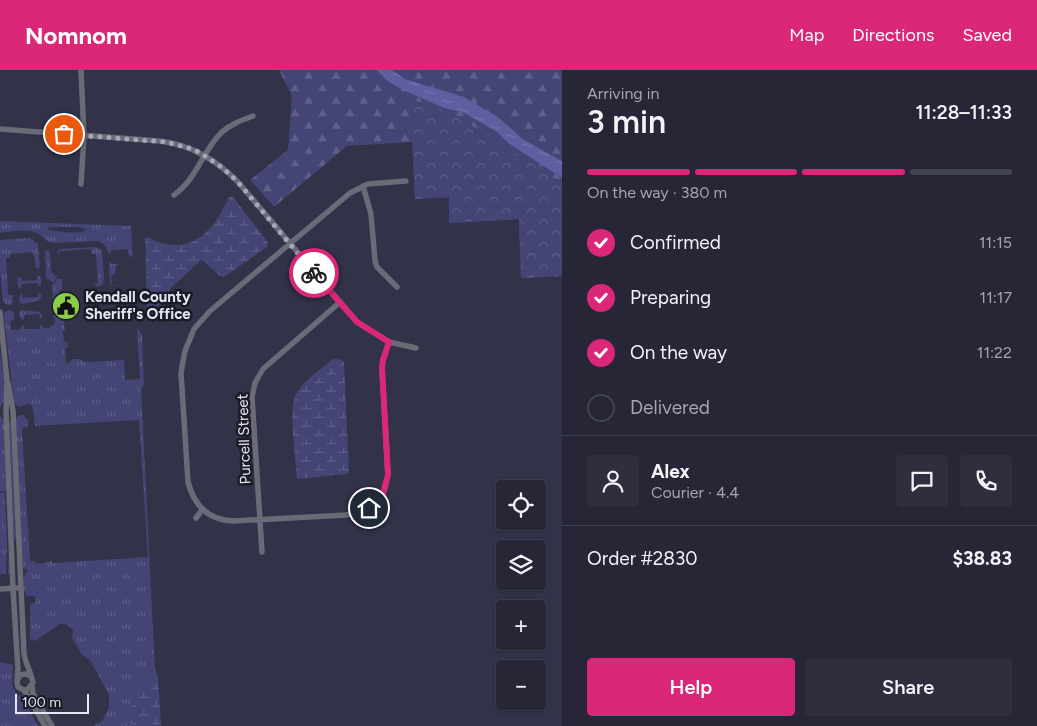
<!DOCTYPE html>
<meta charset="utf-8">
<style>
body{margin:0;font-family:Figtree,sans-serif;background:#2e2e3f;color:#f1f3f6;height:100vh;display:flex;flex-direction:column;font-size:19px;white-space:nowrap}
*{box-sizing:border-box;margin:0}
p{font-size:16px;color:#a4a5ad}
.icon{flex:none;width:28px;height:28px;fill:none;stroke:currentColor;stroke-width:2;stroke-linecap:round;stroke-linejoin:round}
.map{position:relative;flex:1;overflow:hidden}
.sheet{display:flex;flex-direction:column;background:#262637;width:475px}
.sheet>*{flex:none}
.controls{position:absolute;left:496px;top:410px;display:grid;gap:10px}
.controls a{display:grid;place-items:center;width:50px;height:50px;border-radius:5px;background:#262637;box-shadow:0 1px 4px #0004,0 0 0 1px #424352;font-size:25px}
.scale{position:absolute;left:15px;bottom:12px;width:74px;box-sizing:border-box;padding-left:5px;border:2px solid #e5e6f4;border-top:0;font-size:14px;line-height:18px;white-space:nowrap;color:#e5e6f4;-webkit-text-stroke:4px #1b1b26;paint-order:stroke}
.pin{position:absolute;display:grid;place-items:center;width:42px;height:42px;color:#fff;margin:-21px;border:2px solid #fff;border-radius:50%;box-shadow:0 1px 5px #0007}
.courier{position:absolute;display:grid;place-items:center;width:50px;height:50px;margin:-25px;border:4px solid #db2777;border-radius:50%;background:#fff;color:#222;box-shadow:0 1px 6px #0007}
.overview em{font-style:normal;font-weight:600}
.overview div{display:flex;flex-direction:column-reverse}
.overview{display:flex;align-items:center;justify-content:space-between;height:85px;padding:0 25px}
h1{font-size:32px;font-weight:600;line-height:38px}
.bar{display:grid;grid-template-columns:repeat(4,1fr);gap:8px 5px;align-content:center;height:60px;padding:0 25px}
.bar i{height:6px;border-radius:4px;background:#424352}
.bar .on{background:#db2777}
.bar p{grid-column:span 4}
.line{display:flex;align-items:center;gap:12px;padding:0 25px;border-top:1px solid #424352}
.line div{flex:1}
.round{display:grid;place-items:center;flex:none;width:52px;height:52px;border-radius:5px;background:#2e2e3f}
ol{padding:0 25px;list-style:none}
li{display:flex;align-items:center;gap:15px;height:55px}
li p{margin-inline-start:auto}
li .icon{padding:5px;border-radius:50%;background:#db2777;color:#fff;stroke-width:4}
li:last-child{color:#a4a5ad}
li i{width:28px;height:28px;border:2px solid #424352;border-radius:50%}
.button{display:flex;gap:10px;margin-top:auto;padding:10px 25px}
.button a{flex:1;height:58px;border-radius:5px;background:#db2777;color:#fff;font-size:20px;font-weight:600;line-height:58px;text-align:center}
.button a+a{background:#2e2e3f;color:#f1f3f6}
header{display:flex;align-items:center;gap:30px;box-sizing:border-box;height:70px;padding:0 25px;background:#db2777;color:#fff}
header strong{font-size:24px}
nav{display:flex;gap:28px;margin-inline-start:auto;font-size:18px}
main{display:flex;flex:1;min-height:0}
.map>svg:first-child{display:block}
</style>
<header>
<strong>Nomnom</strong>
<nav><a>Map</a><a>Directions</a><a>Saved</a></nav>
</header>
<main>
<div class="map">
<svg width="562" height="656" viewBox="0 0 562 656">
<defs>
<pattern id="grass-tufts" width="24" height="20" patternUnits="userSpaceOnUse" patternTransform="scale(1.25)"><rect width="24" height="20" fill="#444475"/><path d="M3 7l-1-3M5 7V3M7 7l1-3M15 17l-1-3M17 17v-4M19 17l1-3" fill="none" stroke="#5f5f89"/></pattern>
<pattern id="forest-firs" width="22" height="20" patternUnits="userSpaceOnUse" patternTransform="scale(1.25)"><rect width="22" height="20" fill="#444475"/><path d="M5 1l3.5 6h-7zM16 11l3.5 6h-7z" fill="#5f5f89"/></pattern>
<pattern id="wetland-marsh" width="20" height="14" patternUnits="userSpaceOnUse" patternTransform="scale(1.25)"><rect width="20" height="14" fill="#444475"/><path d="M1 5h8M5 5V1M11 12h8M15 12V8" fill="none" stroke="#5f5f89"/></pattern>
<pattern id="park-crowns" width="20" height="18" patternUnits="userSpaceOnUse" patternTransform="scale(1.25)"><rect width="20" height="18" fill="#444475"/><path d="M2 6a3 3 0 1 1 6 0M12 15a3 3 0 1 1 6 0" fill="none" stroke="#5f5f89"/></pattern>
<pattern id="water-ripples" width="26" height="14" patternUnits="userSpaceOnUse" patternTransform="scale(1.25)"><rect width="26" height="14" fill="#5f5ea1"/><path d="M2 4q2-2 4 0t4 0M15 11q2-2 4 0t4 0" fill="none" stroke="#7675af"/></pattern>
</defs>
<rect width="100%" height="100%" fill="#323249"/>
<path fill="url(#grass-tufts)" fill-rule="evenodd" d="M 0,151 L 131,156 L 133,186 L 129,187 L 128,179 L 111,180 L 111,184 L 109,184 L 105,175 L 98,171 L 54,173 C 45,172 43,166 37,163 C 27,158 10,162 0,163 ZM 49,157 L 79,157 L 87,160 C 79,165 57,161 48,160 Z
M 30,168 L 38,174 L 40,197 L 36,199 L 33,182 L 10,184 L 10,188 L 6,188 L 8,223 L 9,225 L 13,225 L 13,232 L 11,235 L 5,234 L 3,231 L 0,200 L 0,170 Z
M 96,177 L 102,180 L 104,209 L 102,215 L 96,217 L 94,214 L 98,213 L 96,184 L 92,184 L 91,179 L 59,181 L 59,186 L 57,182 L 60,179 Z
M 47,180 L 50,182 L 51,201 L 57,208 L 53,212 L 46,208 L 45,182 Z
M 111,191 L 111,194 L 119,194 L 116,196 L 115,205 L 111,205 L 112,215 L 118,216 L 113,216 L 110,214 L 109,193 Z
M 38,205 L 41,208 L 41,215 L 39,217 L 37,213 L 22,214 L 21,218 L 18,217 L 17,208 L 19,207 L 21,207 L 22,211 L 37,210 Z
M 57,209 L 62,209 L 62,220 L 59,220 L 59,224 L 56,224 L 55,231 L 53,229 L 52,215 Z
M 38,223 L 42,224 L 40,230 L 23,234 L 19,232 L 19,228 L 21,224 L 22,224 L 23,228 L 38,227 Z
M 57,237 L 60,237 L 61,251 L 64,251 L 65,260 L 62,261 L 55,255 L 54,241 Z
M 10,240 L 14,243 L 14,250 L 10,251 L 11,260 L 20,260 L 21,257 L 24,255 L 25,259 L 40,259 L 40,254 L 44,258 L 49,258 L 54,254 L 63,262 L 64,272 L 67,272 L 68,278 L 65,278 L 66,294 L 69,293 L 73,289 L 80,289 L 85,292 L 124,290 L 125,310 L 140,309 L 137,258 L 142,264 L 144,316 L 141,317 L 155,600 L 147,612 L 130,648 L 131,656 L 93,656 L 102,651 L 106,644 L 109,637 L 109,625 L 90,590 L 82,585 L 72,568 L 73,560 L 66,554 L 60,554 L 35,571 L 30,569 L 30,535 L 36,532 L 36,529 L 34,526 L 27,526 C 22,518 22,507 28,500 L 23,498 L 21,481 L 16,349 L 18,346 L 23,345 L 28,351 L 28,357 L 22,358 L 30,491 L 35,491 L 36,494 L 52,491 L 52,493 L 148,487 L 139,350 L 35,356 L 33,340 L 31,335 L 28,334 L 19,337 L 14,332 L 4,246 L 4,242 Z
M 21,240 L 40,242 L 43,247 L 40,249 L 39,244 L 24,245 L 24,250 C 19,249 20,246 19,242 Z
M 0,281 C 1,293 9,329 0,337 Z
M 0,346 L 4,351 L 10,504 L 8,504 L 9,480 L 6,421 L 0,421 Z
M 9,352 L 11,352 L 16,469 L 14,470 Z
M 5,422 L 7,475 L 6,504 L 0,504 L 0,423 Z
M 0,592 L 13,595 L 12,614 L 15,621 L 25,632 L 38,656 L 0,656 Z"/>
<path fill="url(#forest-firs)" d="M 279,0 L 377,0 L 386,10 L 444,38 L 464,43 L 497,62 L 508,73 L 562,108 L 562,206 L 521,208 L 519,149 L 449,153 L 449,127 L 415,129 L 412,72 L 347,76 L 274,137 L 250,110 L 288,80 L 292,26 Z
M 392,0 L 562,0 L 562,91 L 523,69 L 498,47 L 434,18 L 404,9 Z"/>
<path fill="url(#wetland-marsh)" d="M 229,127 L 233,127 L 267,171 L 268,176 L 224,207 L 220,206 L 202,190 L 200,191 L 172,217 L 152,244 L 147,242 L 145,168 L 148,167 C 154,170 160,173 166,174 C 199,181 217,153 229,127 Z
M 337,288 L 344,292 L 349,402 L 347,404 L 297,409 C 296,390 288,338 296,324 C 304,310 321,299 333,289 Z
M 155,600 L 158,607 L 161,656 L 131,656 L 130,648 L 138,617 L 147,612 Z"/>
<path fill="url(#park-crowns)" d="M 411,30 L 421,32 L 457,46 L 562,113 L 562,206 L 521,208 L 519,149 L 449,153 L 449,127 L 415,129 Z"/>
<path fill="url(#water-ripples)" d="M 377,0 L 392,0 L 405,9 L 464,27 L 498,47 L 523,69 L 562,91 L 562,108 L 508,73 L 497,62 L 464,43 L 444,38 L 401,19 L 386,10 Z"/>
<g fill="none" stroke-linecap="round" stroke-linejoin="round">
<path stroke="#6b6b77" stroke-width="5.5" d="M 81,0 L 84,66 L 81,114
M 0,59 L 160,71 C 192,75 216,90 238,112 L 357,252 L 389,272 L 416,278
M 363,116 L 371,144 L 375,191 L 377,197 L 397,217
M 174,125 C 197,109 202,81 222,62 C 231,54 242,50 253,46
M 0,242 L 7,311 L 6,342 L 13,519 L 18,599 L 17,611
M 389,272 L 383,290 L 382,298 L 388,405 L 384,421 L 378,432 L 373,436 L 357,443 L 346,445 L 233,451 C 208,450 194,435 188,412 L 181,303 L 183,291 L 185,281 L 194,259 L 210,241 L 350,123 L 368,114 L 406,111
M 8,313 L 13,341 L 24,584 C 26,595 31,602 33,613 L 27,620 L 24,620 L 18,617 L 17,611 L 20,605 L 25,604 L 31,606
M 196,448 L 202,440
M 262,482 L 252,327 L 255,313 L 263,299 L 339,233
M 0,519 L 17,518
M 32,616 L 33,624 L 52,656
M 24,620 L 45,656"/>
</g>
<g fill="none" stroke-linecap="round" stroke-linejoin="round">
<path stroke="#a6a7b8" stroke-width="5" stroke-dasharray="0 9" d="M 64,64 L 165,72 L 186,77 L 199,82 L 223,98 L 238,112 L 314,203"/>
<path stroke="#db2777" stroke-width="6" d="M 314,203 L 357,252 L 389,272 L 383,290 L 382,298 L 388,405 L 382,427 L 369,438"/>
</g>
<defs>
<symbol id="civic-disc" viewBox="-11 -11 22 22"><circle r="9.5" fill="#8ace48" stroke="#1b1b26"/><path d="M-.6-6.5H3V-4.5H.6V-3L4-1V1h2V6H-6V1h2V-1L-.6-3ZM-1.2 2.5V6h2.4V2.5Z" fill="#111"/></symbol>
</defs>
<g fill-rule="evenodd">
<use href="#civic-disc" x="50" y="220" width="32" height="32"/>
</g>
<g text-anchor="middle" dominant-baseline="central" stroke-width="5" stroke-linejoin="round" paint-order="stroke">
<g font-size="15" font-weight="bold" fill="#e5e6f4" stroke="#1b1b26" text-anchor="start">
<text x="85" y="227">Kendall County<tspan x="85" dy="17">Sheriff's Office</tspan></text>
</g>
<g font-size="15" fill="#e5e6f4" stroke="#1b1b26">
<text transform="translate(244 369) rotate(-92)">Purcell Street</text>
</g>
</g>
</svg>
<div class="controls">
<a><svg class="icon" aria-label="locate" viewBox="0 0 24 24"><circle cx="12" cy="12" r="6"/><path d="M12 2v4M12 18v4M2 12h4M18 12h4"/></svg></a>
<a><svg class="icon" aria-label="layers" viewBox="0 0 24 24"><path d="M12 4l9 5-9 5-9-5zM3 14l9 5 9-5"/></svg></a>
<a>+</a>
<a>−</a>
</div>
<div class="scale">100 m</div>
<div class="pin" style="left:64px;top:64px;background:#ea580c"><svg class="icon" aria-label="bag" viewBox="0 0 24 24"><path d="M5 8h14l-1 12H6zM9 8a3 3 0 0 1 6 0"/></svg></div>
<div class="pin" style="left:369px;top:438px;background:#1f2937"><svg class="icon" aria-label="home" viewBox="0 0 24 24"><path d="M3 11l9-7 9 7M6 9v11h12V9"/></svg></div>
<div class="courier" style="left:314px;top:203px"><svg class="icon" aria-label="bike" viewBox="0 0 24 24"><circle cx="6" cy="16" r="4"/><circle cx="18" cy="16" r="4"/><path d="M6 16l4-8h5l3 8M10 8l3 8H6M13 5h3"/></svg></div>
</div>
<section class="sheet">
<div class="overview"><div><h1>3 min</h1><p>Arriving in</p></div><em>11:28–11:33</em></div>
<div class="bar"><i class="on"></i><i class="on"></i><i class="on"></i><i></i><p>On the way · 380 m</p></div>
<ol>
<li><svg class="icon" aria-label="check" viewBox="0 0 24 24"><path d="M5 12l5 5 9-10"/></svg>Confirmed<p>11:15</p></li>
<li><svg class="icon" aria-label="check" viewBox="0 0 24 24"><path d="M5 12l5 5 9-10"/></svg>Preparing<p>11:17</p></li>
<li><svg class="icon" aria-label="check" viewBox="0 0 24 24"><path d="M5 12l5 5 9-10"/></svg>On the way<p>11:22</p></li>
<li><i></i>Delivered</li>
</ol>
<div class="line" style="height:90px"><a class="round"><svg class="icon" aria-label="person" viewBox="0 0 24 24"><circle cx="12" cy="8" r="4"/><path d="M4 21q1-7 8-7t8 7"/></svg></a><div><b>Alex</b><p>Courier · 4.4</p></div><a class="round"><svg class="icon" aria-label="chat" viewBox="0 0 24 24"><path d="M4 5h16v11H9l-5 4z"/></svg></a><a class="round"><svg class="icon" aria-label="phone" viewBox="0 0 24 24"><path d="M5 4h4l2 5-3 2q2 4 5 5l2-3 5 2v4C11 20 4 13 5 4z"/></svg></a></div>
<div class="line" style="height:65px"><div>Order #2830</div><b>$38.83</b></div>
<div class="button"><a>Help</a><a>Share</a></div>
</section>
</main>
